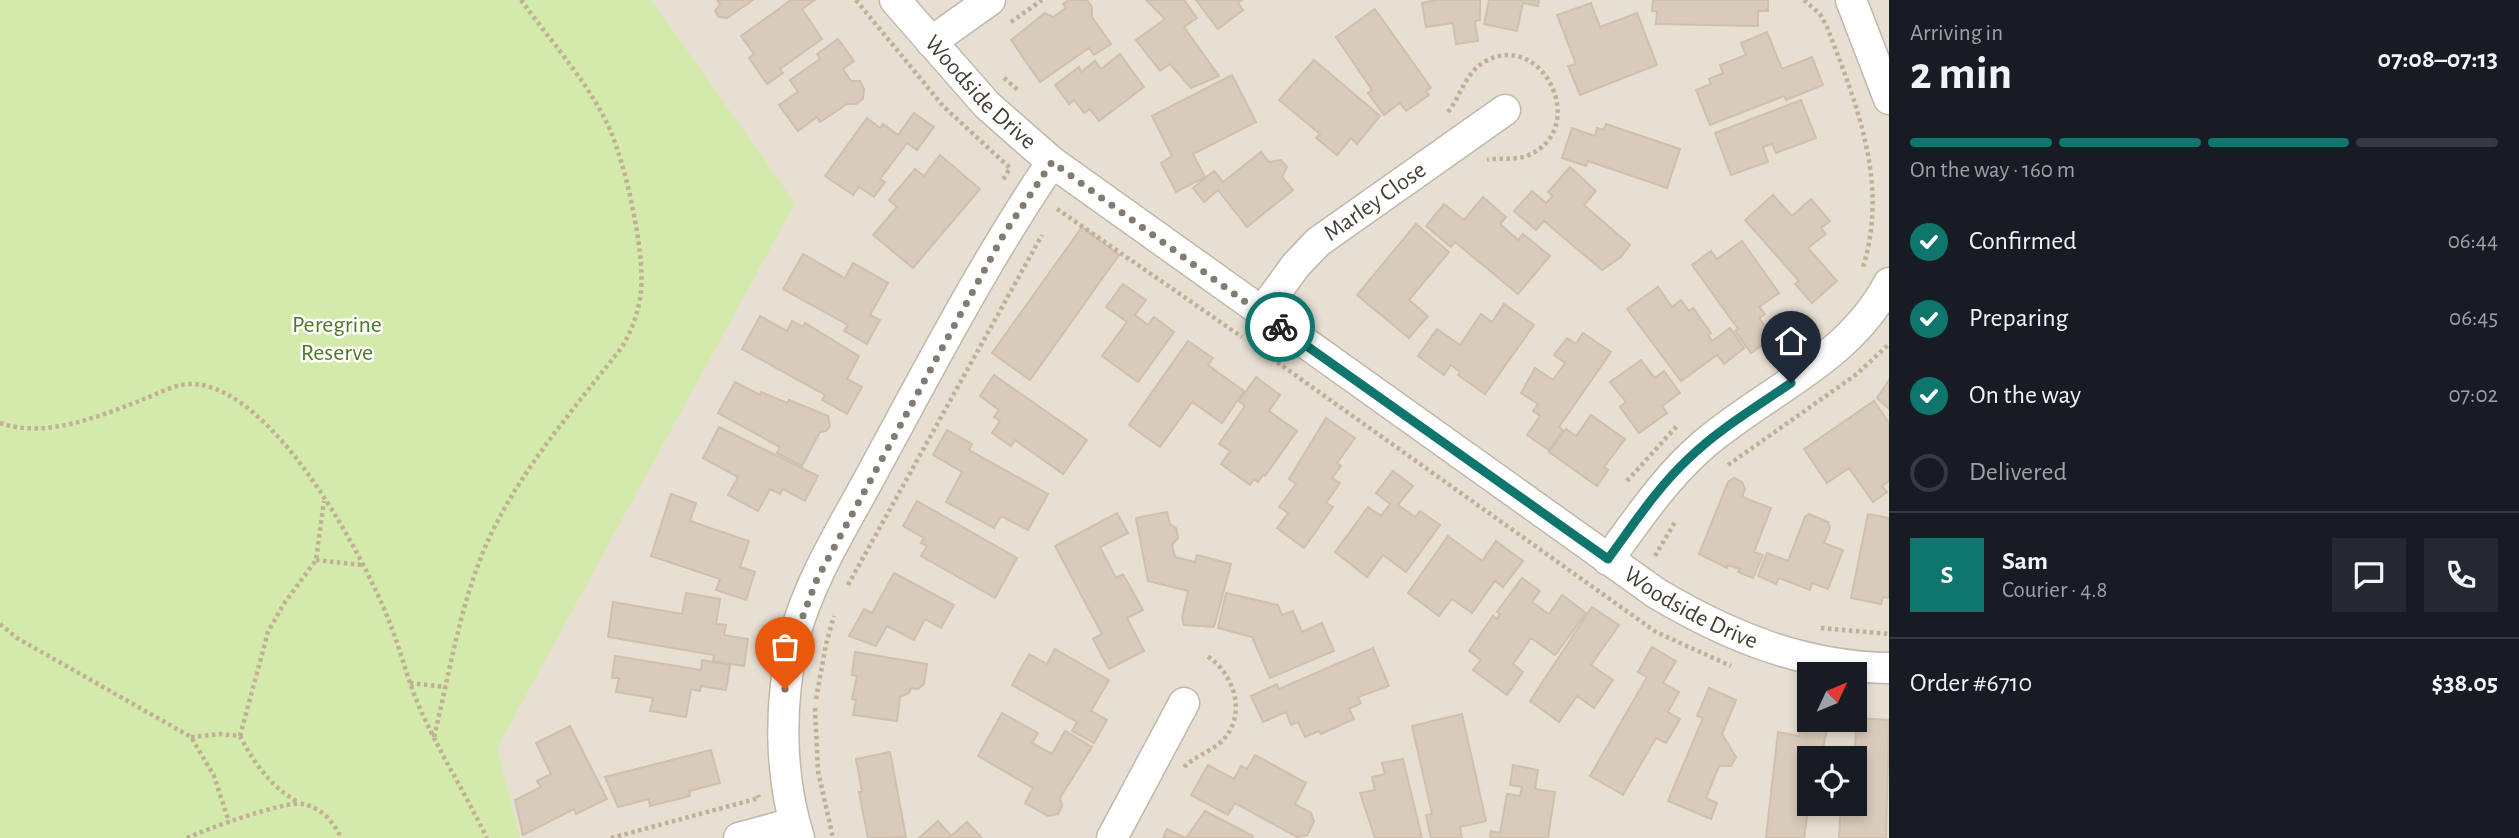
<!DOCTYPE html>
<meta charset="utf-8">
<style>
body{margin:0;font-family:"Alegreya Sans",sans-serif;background:#242831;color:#f1f3f6;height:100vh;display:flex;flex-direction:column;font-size:26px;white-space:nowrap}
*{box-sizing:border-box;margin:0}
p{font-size:23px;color:#9ea1a6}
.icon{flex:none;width:38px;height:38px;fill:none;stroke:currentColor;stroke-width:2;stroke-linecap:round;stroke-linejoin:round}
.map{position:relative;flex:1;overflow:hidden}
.panel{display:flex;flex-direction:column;background:#171b24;width:630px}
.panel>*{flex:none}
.needle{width:46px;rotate:46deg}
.fabs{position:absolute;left:1797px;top:662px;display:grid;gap:14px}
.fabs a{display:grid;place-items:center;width:70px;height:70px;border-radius:0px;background:#171b24;box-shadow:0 4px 10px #0003;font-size:35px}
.pin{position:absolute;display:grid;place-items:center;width:60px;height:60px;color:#fff;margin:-72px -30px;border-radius:50% 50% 50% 0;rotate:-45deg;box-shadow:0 0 7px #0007}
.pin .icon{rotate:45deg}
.courier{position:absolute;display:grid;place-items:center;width:70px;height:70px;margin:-35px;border:5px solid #0f766e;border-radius:50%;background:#fff;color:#222;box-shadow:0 2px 9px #0007}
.headline em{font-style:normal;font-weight:600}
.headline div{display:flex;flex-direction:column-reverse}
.headline{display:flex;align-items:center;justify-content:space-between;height:119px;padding:0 21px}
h1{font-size:46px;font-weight:600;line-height:52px}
.bar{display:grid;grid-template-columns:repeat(4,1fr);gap:10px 7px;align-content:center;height:84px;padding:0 21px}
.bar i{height:9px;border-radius:5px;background:#363941}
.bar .on{background:#0f766e}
.bar p{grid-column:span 4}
.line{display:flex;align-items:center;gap:18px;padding:0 21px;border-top:2px solid #363941}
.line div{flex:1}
.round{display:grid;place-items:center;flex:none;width:74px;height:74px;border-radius:0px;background:#242831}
ol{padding:0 21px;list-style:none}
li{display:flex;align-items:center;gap:21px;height:77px}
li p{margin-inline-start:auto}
li .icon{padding:7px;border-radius:50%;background:#0f766e;color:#fff;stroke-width:4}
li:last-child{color:#9ea1a6}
li i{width:38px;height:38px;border:4px solid #363941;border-radius:50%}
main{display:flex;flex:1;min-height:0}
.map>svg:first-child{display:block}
</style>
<main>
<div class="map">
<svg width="1889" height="838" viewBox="0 0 1889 838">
<rect width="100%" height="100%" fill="#f3ede4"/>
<path fill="#e7dfd2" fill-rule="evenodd" d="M 0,0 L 1889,0 L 1889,838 L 0,838 ZM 1810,674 L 1855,674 L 1855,719 L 1810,719 ZM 1810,758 L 1855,758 L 1855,803 L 1810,803 Z"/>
<path fill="#d3eaaa" d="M 0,0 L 651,0 L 795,203 L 497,748 L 520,838 L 0,838 Z"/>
<path fill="#d8cbbc" stroke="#d0bfac" stroke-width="2" d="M 717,0 L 753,0 L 727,18 L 719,17 L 715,11 L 720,4 Z
M 791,0 L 815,0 L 802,9 L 822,39 L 780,69 L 783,73 L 767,84 L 749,58 L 754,54 L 741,36 Z
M 1069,0 L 1087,0 L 1092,7 L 1092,17 L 1111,44 L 1094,55 L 1089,48 L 1040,82 L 1011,40 L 1045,13 L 1053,17 L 1066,8 L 1063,4 Z
M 1146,0 L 1184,0 L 1197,18 L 1184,27 L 1219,76 L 1191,88 L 1170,64 L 1160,71 L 1136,40 L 1165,19 Z
M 1196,0 L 1242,0 L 1238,3 L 1243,10 L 1218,29 Z
M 1480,0 L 1480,20 L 1475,21 L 1478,41 L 1456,44 L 1453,23 L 1426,27 L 1422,3 L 1436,0 Z
M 1489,0 L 1539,0 L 1538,6 L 1523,3 L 1517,31 L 1484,24 Z
M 1653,0 L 1768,0 L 1768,11 L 1758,11 L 1758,26 L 1656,24 L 1657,11 L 1652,11 Z
M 1591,3 L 1600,27 L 1637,13 L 1657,65 L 1580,95 L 1568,66 L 1576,64 L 1557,15 Z
M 1375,9 L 1431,88 L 1426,91 L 1429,95 L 1406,111 L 1400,103 L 1384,115 L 1368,93 L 1372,90 L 1336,37 Z
M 1767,32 L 1782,69 L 1812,57 L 1823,85 L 1786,100 L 1784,96 L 1710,125 L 1696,90 L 1711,84 L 1709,79 L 1723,73 L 1720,65 L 1746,55 L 1741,43 Z
M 838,39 L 854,61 L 843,69 L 851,81 L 860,81 L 864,89 L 863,99 L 856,104 L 847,104 L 820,122 L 817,117 L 798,131 L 779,105 L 798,92 L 790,80 L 820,59 L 817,54 Z
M 1120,54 L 1144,87 L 1099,121 L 1090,109 L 1084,113 L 1074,100 L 1069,104 L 1055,85 L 1079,67 L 1081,72 L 1095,61 L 1101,69 Z
M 1314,60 L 1380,116 L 1357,144 L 1351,138 L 1337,155 L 1316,138 L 1320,134 L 1279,100 Z
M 1232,75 L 1256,122 L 1193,154 L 1205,177 L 1176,192 L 1161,163 L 1172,156 L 1152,116 Z
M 1801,100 L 1816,138 L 1776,153 L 1772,144 L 1763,147 L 1768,162 L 1731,175 L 1715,133 Z
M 914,113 L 934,127 L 917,150 L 907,143 L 880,179 L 885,182 L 874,197 L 859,187 L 853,195 L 825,176 L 867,118 L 880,128 L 883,124 L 898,135 Z
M 1606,124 L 1680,149 L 1667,188 L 1588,161 L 1586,166 L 1562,158 L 1572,128 L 1595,136 L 1597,128 L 1604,130 Z
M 1261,152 L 1269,162 L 1281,160 L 1287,167 L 1282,177 L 1293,190 L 1247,227 L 1218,190 L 1204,202 L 1193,188 L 1214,171 L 1223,182 Z
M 940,155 L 980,189 L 913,268 L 873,235 L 897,207 L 889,200 L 915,169 L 924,176 Z
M 1570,167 L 1596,191 L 1584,205 L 1630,245 L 1621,257 L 1602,270 L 1544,221 L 1536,230 L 1514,211 L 1532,191 L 1546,203 L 1553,196 L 1548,192 Z
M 1773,195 L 1792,216 L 1811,199 L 1830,221 L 1821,228 L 1826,234 L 1808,248 L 1837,281 L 1812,303 L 1795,284 L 1799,281 L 1745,220 Z
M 1483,197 L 1506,217 L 1500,224 L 1518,240 L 1523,234 L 1550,256 L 1518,294 L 1455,242 L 1451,247 L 1426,226 L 1444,204 L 1464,220 Z
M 1416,224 L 1449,252 L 1409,300 L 1428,316 L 1409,338 L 1357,295 Z
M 1082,227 L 1119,255 L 1030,380 L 992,353 Z
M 1742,241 L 1779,293 L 1759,307 L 1765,314 L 1759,318 L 1773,337 L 1751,353 L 1735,331 L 1738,329 L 1692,265 L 1711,251 L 1717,259 Z
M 803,254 L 845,278 L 853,263 L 888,283 L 870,315 L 880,320 L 867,344 L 844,331 L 848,325 L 783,289 Z
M 1123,284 L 1146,300 L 1135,315 L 1148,325 L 1154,317 L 1174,332 L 1138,382 L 1102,356 L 1127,322 L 1106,307 Z
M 1658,287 L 1672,307 L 1681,300 L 1689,311 L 1693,308 L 1711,333 L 1708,335 L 1712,341 L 1730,328 L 1744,348 L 1724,364 L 1717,355 L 1681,381 L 1627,309 Z
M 1504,304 L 1534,325 L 1485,394 L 1458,375 L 1460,372 L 1451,365 L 1444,375 L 1418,356 L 1437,329 L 1460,345 L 1481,314 L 1492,322 Z
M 760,316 L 787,331 L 792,321 L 803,327 L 805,323 L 859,356 L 847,379 L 862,387 L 847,414 L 822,400 L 825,395 L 742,349 Z
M 1583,333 L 1611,352 L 1559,427 L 1563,430 L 1549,450 L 1527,435 L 1540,416 L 1533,411 L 1538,404 L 1521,393 L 1535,368 L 1553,380 L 1565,363 L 1554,355 L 1567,338 L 1576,344 Z
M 1188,341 L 1213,358 L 1208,365 L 1244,391 L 1222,423 L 1192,402 L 1160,447 L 1129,425 Z
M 1641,360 L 1655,378 L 1664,371 L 1680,393 L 1662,406 L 1667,413 L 1639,433 L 1620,407 L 1626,402 L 1610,382 Z
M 994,375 L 1087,440 L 1063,474 L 1015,440 L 1011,446 L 992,433 L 1000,421 L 994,417 L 999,410 L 980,396 Z
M 1256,377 L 1280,395 L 1269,411 L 1297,431 L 1265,476 L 1263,475 L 1258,482 L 1254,479 L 1250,485 L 1221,464 L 1230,451 L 1219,444 L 1245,406 L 1239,401 Z
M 1889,380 L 1889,409 L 1877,398 Z
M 735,382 L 760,395 L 761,392 L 787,403 L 789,400 L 828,416 L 830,426 L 826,431 L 820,432 L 802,466 L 777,453 L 780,447 L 718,413 Z
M 1874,401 L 1889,423 L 1889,481 L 1882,486 L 1887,492 L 1873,502 L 1849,468 L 1827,483 L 1804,449 Z
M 1591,415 L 1625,439 L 1604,467 L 1608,470 L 1597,486 L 1549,452 L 1566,429 L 1576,436 Z
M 1326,418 L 1355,438 L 1337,463 L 1341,466 L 1332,478 L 1340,483 L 1326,503 L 1333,507 L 1304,548 L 1277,528 L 1288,513 L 1279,507 L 1296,484 L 1289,479 Z
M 719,427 L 818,476 L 805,501 L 783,489 L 780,494 L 770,489 L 758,511 L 728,495 L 738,477 L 703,458 Z
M 947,430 L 972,444 L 969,450 L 1048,494 L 1028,530 L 1001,516 L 994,528 L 946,502 L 962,472 L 933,455 Z
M 1393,471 L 1413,486 L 1398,505 L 1415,517 L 1420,511 L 1440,525 L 1406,572 L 1383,555 L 1367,577 L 1335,552 L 1368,507 L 1381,516 L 1390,504 L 1376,493 Z
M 1734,478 L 1742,482 L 1745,489 L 1742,497 L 1771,508 L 1754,552 L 1763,555 L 1753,578 L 1738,572 L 1740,569 L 1728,565 L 1727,568 L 1699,554 L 1728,482 Z
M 671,494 L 696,503 L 690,521 L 749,541 L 740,567 L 755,572 L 746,600 L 716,590 L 720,579 L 651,556 Z
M 917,501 L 1017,558 L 995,598 L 921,556 L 927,546 L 921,543 L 924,538 L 903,526 Z
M 1167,512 L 1170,524 L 1176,528 L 1178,538 L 1172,545 L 1175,557 L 1195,562 L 1197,555 L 1231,564 L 1214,627 L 1184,625 L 1182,618 L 1188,591 L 1148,581 L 1136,518 Z
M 1117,513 L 1128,533 L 1100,547 L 1116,578 L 1123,574 L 1143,610 L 1127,618 L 1144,651 L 1109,669 L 1093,639 L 1102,634 L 1055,546 Z
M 1809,514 L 1828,522 L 1830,528 L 1824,543 L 1843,550 L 1828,589 L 1812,583 L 1810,590 L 1779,578 L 1776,584 L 1758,576 L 1767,553 L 1788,561 L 1805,517 Z
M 1868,514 L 1889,518 L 1889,598 L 1883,597 L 1881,604 L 1851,598 Z
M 1448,536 L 1482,561 L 1496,541 L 1523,561 L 1503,587 L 1495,581 L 1472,613 L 1452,599 L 1439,616 L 1408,593 Z
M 894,573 L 954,605 L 941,628 L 925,619 L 914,640 L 887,626 L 876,646 L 849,636 L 864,609 L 872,613 Z
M 1522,578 L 1540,591 L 1532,602 L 1549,614 L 1562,595 L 1586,613 L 1555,655 L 1531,638 L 1513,664 L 1523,672 L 1507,695 L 1473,670 L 1481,660 L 1469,651 L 1493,616 L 1497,619 L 1500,614 L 1497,612 Z
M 686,593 L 720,599 L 716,624 L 726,625 L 724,635 L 748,639 L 744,666 L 713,661 L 714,655 L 608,637 L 613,602 L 682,614 Z
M 1226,593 L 1278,605 L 1282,615 L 1293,611 L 1302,632 L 1322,623 L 1334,651 L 1270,678 L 1252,637 L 1218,628 Z
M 1592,607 L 1619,625 L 1591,665 L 1613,680 L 1594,708 L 1577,696 L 1559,722 L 1530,701 Z
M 1652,647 L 1676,661 L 1663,683 L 1679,692 L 1668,712 L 1680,719 L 1666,743 L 1656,738 L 1623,795 L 1590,776 L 1647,677 L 1638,672 Z
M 1373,648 L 1389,686 L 1358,697 L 1361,703 L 1349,709 L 1354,719 L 1321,734 L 1319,731 L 1305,737 L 1298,722 L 1291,725 L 1286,712 L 1263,722 L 1251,696 L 1277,684 L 1279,689 Z
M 1055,649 L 1109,680 L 1091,711 L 1107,720 L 1094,743 L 1072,731 L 1077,722 L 1012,685 L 1029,654 L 1047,664 Z
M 855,652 L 927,664 L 924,684 L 918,689 L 911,688 L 909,693 L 900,697 L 897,721 L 853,715 L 856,700 L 852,699 L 857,676 L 852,675 Z
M 615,656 L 701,670 L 702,660 L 730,665 L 726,690 L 701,686 L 700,691 L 691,689 L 686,717 L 650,711 L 653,698 L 616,692 L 619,678 L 612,678 Z
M 1709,688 L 1736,700 L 1722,734 L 1736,757 L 1731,766 L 1719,766 L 1706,798 L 1717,803 L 1711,819 L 1668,801 L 1703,718 L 1697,716 Z
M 1002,713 L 1038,733 L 1032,743 L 1052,754 L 1065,731 L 1092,747 L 1060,798 L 1062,806 L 1058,814 L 1048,816 L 1025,803 L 1033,788 L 978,756 Z
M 1802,713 L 1810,714 L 1810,719 L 1829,719 L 1821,758 L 1810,758 L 1810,798 L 1804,838 L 1766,838 L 1778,732 L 1799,736 Z
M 1462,714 L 1486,821 L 1460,827 L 1462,838 L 1431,838 L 1426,815 L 1432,814 L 1412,726 Z
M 1856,718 L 1889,720 L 1886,838 L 1839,838 L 1841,803 L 1855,803 L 1855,758 L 1835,758 L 1836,752 L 1855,752 Z
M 570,726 L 607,799 L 576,814 L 574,809 L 523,835 L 515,800 L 541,787 L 537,781 L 551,774 L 536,743 Z
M 711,750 L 720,783 L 689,791 L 690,796 L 650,806 L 649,799 L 618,807 L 605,777 Z
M 890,752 L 906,837 L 868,838 L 859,792 L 862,792 L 856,759 Z
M 1255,755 L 1306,783 L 1295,804 L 1311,813 L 1314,822 L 1307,835 L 1297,837 L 1235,803 L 1228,815 L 1191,795 L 1208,765 L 1234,779 L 1241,766 L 1247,769 Z
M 1403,759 L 1422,838 L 1375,838 L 1360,793 L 1375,790 L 1372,777 L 1385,774 L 1382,763 Z
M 1513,765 L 1538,770 L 1535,789 L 1555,792 L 1548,838 L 1490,838 L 1491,831 L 1500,833 L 1507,794 L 1520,796 L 1522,787 L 1510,785 Z
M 1205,811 L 1253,836 L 1252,838 L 1186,838 Z
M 938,821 L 951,836 L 967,822 L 982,838 L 919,838 Z
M 1167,829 L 1185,838 L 1163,838 Z"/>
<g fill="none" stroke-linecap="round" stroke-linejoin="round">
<defs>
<g id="street">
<path id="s1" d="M 895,0 L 987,105 L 1052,162 L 1656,593 C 1728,636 1804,667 1889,668"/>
<path d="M 1851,0 L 1889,99"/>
<path d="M 931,42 L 990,0"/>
<path id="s2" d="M 1261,313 L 1296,265 L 1318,242 L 1505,110"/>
<path d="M 1608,560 C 1637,520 1665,478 1703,445 C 1768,389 1847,362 1889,283"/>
<path d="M 739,838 L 794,823"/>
<path d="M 799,838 C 779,774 779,703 794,638 C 810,577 847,521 876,466 C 932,363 986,259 1052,162"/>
<path d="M 1112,838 L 1184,703"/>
</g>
</defs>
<use href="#street" stroke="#c2b7a9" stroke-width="33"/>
<path stroke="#c1af97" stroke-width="4.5" stroke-dasharray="3.5 3.5" stroke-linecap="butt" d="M 856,0 L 943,106 L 1010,168 L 1003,180
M 1804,0 L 1820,14 L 1827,27 C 1857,105 1889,183 1863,267
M 1011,22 L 1042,0
M 1004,78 L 1019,91
M 1448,112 C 1461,96 1465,72 1486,61 C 1543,30 1590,128 1529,155 C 1515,161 1501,157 1487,160
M 1057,209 L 1242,337
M 1260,350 L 1656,632 L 1731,666
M 0,423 C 46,439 101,416 144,399 C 160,393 176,383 194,384 C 274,389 363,554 389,621 C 401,651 408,682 421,711 C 441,755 466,795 487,838
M 1728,465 L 1857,374 L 1889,344
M 1627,481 L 1677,426
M 1655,556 L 1675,522
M 316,560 L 362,565
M 848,585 L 1042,235
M 0,624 L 17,638 L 191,737 L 214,776 L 229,822
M 1821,628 L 1889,634
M 410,683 L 446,687
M 816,699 L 826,644 L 834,616
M 815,708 L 818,771 L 833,838
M 240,736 L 268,632 L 283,605 L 316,560 L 324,501
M 191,737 L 220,734 L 240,736 C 254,763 271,787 298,802
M 434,737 C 451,667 462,591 495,526 C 528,461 577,405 622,347 C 632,330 639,311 641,291 C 645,251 625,160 607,123 C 586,80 549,39 521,0
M 1184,767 C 1195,756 1210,752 1221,742 C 1248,716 1235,674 1207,656
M 187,838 C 206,829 284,801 302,804 C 321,807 334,822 341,838
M 611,838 L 759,798 L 758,795"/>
<use href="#street" stroke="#fff" stroke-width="30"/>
</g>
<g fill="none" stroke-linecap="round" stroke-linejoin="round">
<path stroke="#827b72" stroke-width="7" stroke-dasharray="0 12.6" d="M 785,689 L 795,637 L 817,579 L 1004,234 L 1052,162 L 1280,327"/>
<path stroke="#0f766e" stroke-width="9" d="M 1280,327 L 1608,559 C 1633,525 1657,488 1688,459 C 1719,429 1756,407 1791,383"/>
</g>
<g text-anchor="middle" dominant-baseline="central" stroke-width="5" stroke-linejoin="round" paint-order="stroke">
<g font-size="24" fill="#453d34" stroke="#fff">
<text stroke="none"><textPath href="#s1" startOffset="126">Woodside Drive</textPath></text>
<text stroke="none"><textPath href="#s2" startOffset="161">Marley Close</textPath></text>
<text stroke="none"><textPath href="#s1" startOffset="1006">Woodside Drive</textPath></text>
</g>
<g font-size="24" fill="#4c7a24" stroke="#fff">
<text x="337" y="325">Peregrine<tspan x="337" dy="28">Reserve</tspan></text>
</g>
</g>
</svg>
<div class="fabs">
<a><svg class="needle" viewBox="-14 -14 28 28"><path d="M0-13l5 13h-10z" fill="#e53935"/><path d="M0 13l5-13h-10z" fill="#9ea1a6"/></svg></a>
<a><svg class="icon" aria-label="locate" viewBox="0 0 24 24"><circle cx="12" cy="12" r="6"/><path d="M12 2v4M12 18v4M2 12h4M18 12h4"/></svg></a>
</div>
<div class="pin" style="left:785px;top:689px;background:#ea580c"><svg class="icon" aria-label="bag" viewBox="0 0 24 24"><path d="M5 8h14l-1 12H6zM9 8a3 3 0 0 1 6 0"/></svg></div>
<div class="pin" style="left:1791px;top:383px;background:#1f2937"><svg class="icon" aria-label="home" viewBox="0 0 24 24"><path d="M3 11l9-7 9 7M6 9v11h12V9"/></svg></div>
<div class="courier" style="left:1280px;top:327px"><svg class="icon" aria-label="bike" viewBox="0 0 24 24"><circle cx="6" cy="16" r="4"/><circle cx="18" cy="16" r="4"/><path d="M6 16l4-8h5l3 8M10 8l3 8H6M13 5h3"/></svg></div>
</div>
<section class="panel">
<div class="headline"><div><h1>2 min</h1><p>Arriving in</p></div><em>07:08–07:13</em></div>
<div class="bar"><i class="on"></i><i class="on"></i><i class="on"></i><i></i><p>On the way · 160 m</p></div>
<ol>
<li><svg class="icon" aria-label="check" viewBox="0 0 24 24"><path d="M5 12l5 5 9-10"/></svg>Confirmed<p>06:44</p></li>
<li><svg class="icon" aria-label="check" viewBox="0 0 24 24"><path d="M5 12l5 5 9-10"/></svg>Preparing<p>06:45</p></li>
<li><svg class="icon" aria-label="check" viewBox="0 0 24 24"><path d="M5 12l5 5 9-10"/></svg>On the way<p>07:02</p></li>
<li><i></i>Delivered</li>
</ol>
<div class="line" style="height:126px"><b class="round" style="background:#0f766e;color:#fff">S</b><div><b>Sam</b><p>Courier · 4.8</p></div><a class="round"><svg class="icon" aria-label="chat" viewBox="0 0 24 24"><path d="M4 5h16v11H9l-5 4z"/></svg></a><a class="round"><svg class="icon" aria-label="phone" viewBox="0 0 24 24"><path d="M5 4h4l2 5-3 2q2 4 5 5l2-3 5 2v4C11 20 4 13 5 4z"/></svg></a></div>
<div class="line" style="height:91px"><div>Order #6710</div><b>$38.05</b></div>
</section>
</main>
